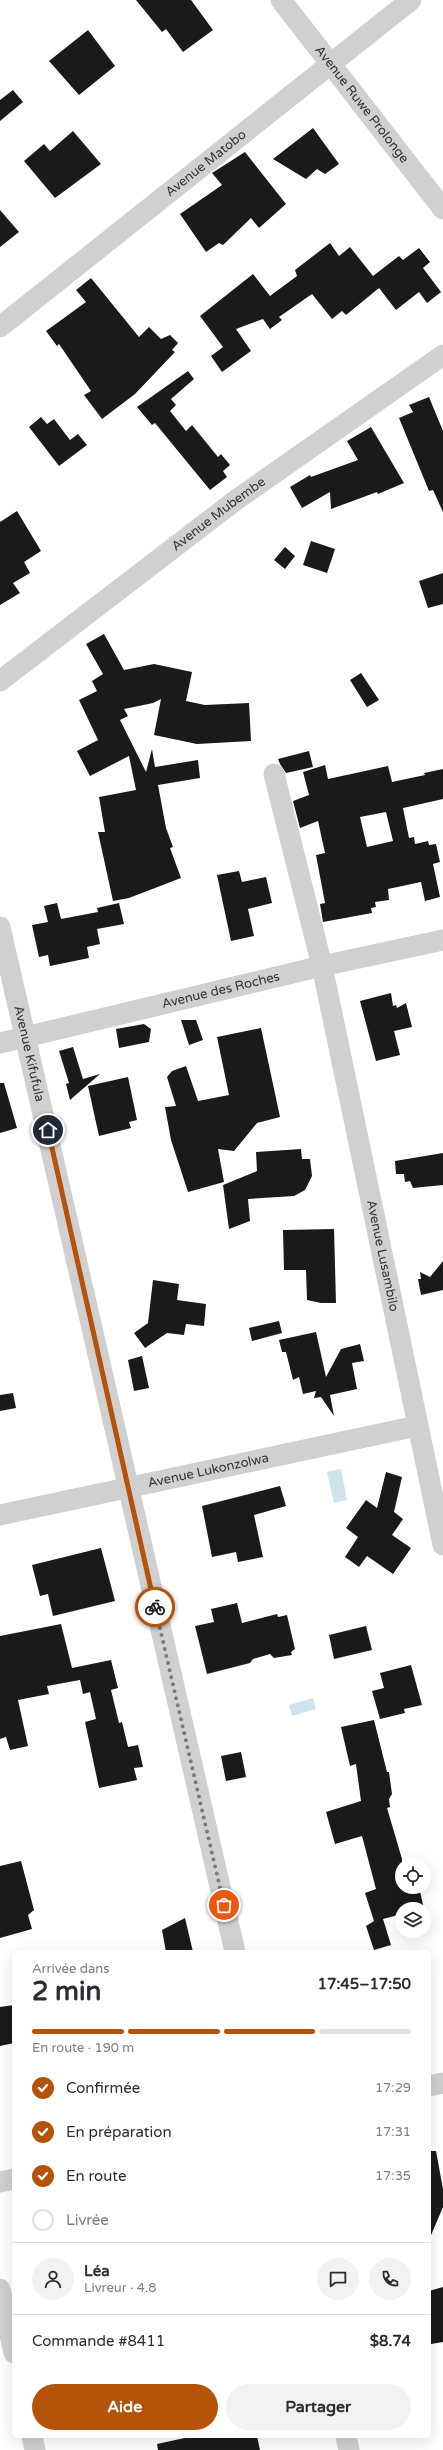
<!DOCTYPE html>
<html lang="fr">
<meta charset="utf-8">
<style>
body{margin:0;font-family:"Varela Round",sans-serif;background:#f2f2f3;color:#2b2b33;height:100vh;display:flex;flex-direction:column;font-size:15px;white-space:nowrap}
*{box-sizing:border-box;margin:0}
p{font-size:13px;color:#7c7c81}
.icon{flex:none;width:22px;height:22px;fill:none;stroke:currentColor;stroke-width:2;stroke-linecap:round;stroke-linejoin:round}
.map{position:relative;flex:1;overflow:hidden}
.details{position:absolute;left:12px;top:1950px;width:419px;height:488px;display:flex;flex-direction:column;background:#fff;border-radius:6px;box-shadow:0 4px 16px #0002}
.details>*{flex:none}
.tools{position:absolute;left:395px;top:1858px;display:grid;gap:8px}
.tools a{display:grid;place-items:center;width:36px;height:36px;border-radius:50%;background:#fff;box-shadow:0 4px 16px #0002;font-size:20px}
.pin{position:absolute;display:grid;place-items:center;width:34px;height:34px;color:#fff;margin:-17px;border:2px solid #fff;border-radius:50%;box-shadow:0 1px 4px #0007}
.courier{position:absolute;display:grid;place-items:center;width:40px;height:40px;margin:-20px;border:3px solid #b45309;border-radius:50%;background:#fff;color:#222;box-shadow:0 1px 5px #0007}
.headline em{font-style:normal;font-weight:800}
.headline div{display:flex;flex-direction:column-reverse}
.headline{display:flex;align-items:center;justify-content:space-between;height:68px;padding:0 20px}
h1{font-size:26px;font-weight:800;line-height:30px}
.bar{display:grid;grid-template-columns:repeat(4,1fr);gap:6px 4px;align-content:center;height:48px;padding:0 20px}
.bar i{height:5px;border-radius:3px;background:#e1e1e2}
.bar .active{background:#b45309}
.bar p{grid-column:span 4}
.line{display:flex;align-items:center;gap:10px;padding:0 20px;border-top:1px solid #e1e1e2}
.line div{flex:1}
.round{display:grid;place-items:center;flex:none;width:42px;height:42px;border-radius:21px;background:#f2f2f3}
ol{padding:0 20px;list-style:none}
li{display:flex;align-items:center;gap:12px;height:44px}
li p{margin-inline-start:auto}
li .icon{padding:4px;border-radius:50%;background:#b45309;color:#fff;stroke-width:4}
li:last-child{color:#7c7c81}
li i{width:22px;height:22px;border:2px solid #e1e1e2;border-radius:50%}
.primary-button{display:flex;gap:8px;margin-top:auto;padding:8px 20px}
.primary-button a{flex:1;height:46px;border-radius:24px;background:#b45309;color:#fff;font-size:16px;font-weight:800;line-height:46px;text-align:center}
.primary-button a+a{background:#f2f2f3;color:#2b2b33}
.map>svg:first-child{display:block}
</style>
<div class="map">
<svg width="443" height="2450" viewBox="0 0 443 2450">
<rect width="100%" height="100%" fill="#fff"/>
<path fill="#cfe2ee" d="M 341,1469 L 347,1500 L 334,1503 L 327,1472 Z
M 313,1698 L 316,1709 L 292,1716 L 289,1705 Z"/>
<path fill="#1a1a1a" fill-rule="evenodd" d="M 136,0 L 191,0 L 213,30 L 183,52 L 166,29 L 162,32 Z
M 88,30 L 115,66 L 79,95 L 49,61 Z
M 13,90 L 23,102 L 0,121 L 0,100 Z
M 313,128 L 339,164 L 325,174 L 317,169 L 306,179 L 273,159 Z
M 73,131 L 101,164 L 55,198 L 24,161 L 44,144 L 50,151 Z
M 245,152 L 286,204 L 259,228 L 251,218 L 223,245 L 219,243 L 206,252 L 180,214 L 222,185 L 212,173 Z
M 0,210 L 19,232 L 0,247 Z
M 330,243 L 339,256 L 350,247 L 373,276 L 399,256 L 403,260 L 419,248 L 430,262 L 423,268 L 441,292 L 427,303 L 419,292 L 396,310 L 379,288 L 346,315 L 342,311 L 332,319 L 312,294 L 279,317 L 282,320 L 270,329 L 263,319 L 236,329 L 251,351 L 222,372 L 211,356 L 223,347 L 200,316 L 253,274 L 270,296 L 297,276 L 295,270 Z
M 91,278 L 139,337 L 149,327 L 161,339 L 170,335 L 178,343 L 172,350 L 175,352 L 135,394 L 102,419 L 84,395 L 91,391 L 59,344 L 57,346 L 46,331 L 86,302 L 76,290 Z
M 188,371 L 194,379 L 171,399 L 176,405 L 170,411 L 186,431 L 192,425 L 218,457 L 221,454 L 230,465 L 223,471 L 227,477 L 210,490 L 155,423 L 152,425 L 137,407 Z
M 429,397 L 443,431 L 443,512 L 433,490 L 429,491 L 399,418 L 413,412 L 409,405 Z
M 41,417 L 47,424 L 54,419 L 70,440 L 78,434 L 87,445 L 59,466 L 29,427 Z
M 371,427 L 404,483 L 378,494 L 377,492 L 331,509 L 330,492 L 302,508 L 290,487 L 310,475 L 311,477 L 358,460 L 347,441 Z
M 17,511 L 41,551 L 24,562 L 30,573 L 13,583 L 20,593 L 0,605 L 0,522 Z
M 311,541 L 335,549 L 327,573 L 303,565 Z
M 285,547 L 295,556 L 285,569 L 274,560 Z
M 443,573 L 443,604 L 428,608 L 419,581 Z
M 104,634 L 124,670 L 154,664 L 192,672 L 186,701 L 205,705 L 249,703 L 251,741 L 197,744 L 154,735 L 161,699 L 153,703 L 124,709 L 128,716 L 120,720 L 146,772 L 152,749 L 155,767 L 198,760 L 200,778 L 158,785 L 166,828 L 173,847 L 170,848 L 181,878 L 129,898 L 113,901 L 98,832 L 105,832 L 99,797 L 136,790 L 129,756 L 90,776 L 77,751 L 98,740 L 79,700 L 97,691 L 92,681 L 103,674 L 86,644 Z
M 361,673 L 379,700 L 367,707 L 350,680 Z
M 309,751 L 313,767 L 286,773 L 280,764 L 278,759 Z
M 325,765 L 328,779 L 388,766 L 392,782 L 425,775 L 424,773 L 443,769 L 443,799 L 403,808 L 409,838 L 414,837 L 415,844 L 428,841 L 429,845 L 436,844 L 440,862 L 433,864 L 440,897 L 425,901 L 421,882 L 388,889 L 389,900 L 375,902 L 376,907 L 371,908 L 372,913 L 323,922 L 320,904 L 325,903 L 316,855 L 325,853 L 318,821 L 300,828 L 293,801 L 309,795 L 303,772 ZM 386,812 L 393,841 L 367,847 L 360,817 Z
M 239,871 L 242,882 L 266,877 L 272,903 L 248,909 L 254,936 L 231,941 L 217,875 Z
M 57,903 L 61,919 L 98,912 L 97,908 L 119,903 L 124,924 L 97,929 L 100,944 L 87,947 L 89,958 L 50,966 L 48,955 L 39,957 L 32,925 L 48,922 L 44,906 Z
M 391,993 L 393,1006 L 396,1005 L 397,1008 L 406,1003 L 412,1027 L 394,1031 L 400,1055 L 376,1061 L 360,1001 Z
M 181,1020 L 196,1020 L 203,1040 L 189,1045 Z
M 144,1024 L 151,1029 L 149,1042 L 119,1048 L 116,1029 Z
M 261,1028 L 280,1117 L 257,1123 L 234,1151 L 218,1149 L 224,1182 L 188,1192 L 171,1140 L 165,1107 L 176,1106 L 167,1077 L 172,1071 L 186,1066 L 198,1101 L 229,1095 L 217,1037 Z
M 73,1047 L 83,1079 L 100,1074 L 70,1100 L 66,1084 L 69,1083 L 59,1051 Z
M 128,1077 L 137,1120 L 129,1122 L 131,1128 L 99,1136 L 88,1086 Z
M 0,1083 L 4,1083 L 17,1128 L 0,1133 Z
M 301,1149 L 302,1159 L 310,1159 L 312,1176 L 305,1190 L 294,1196 L 248,1199 L 250,1221 L 229,1229 L 223,1185 L 257,1171 L 256,1152 Z
M 443,1153 L 443,1185 L 413,1188 L 410,1181 L 405,1182 L 404,1174 L 396,1174 L 395,1161 Z
M 334,1229 L 336,1303 L 321,1303 L 307,1300 L 306,1270 L 284,1270 L 283,1230 Z
M 443,1261 L 443,1290 L 421,1295 L 418,1279 L 421,1279 L 420,1272 L 430,1277 Z
M 153,1280 L 179,1284 L 177,1300 L 206,1304 L 204,1326 L 186,1324 L 184,1335 L 167,1333 L 145,1348 L 134,1333 L 148,1323 Z
M 279,1321 L 282,1333 L 252,1341 L 249,1328 Z
M 316,1332 L 326,1377 L 341,1349 L 360,1344 L 364,1361 L 352,1363 L 357,1389 L 330,1395 L 334,1416 L 321,1397 L 314,1398 L 316,1391 L 303,1394 L 299,1377 L 293,1380 L 286,1352 L 282,1352 L 279,1340 Z
M 142,1356 L 149,1388 L 134,1391 L 128,1360 Z
M 13,1393 L 16,1408 L 0,1411 L 0,1395 Z
M 386,1472 L 402,1477 L 394,1512 L 403,1519 L 392,1535 L 411,1548 L 393,1574 L 367,1556 L 359,1567 L 345,1557 L 358,1537 L 346,1528 L 366,1500 L 377,1508 Z
M 280,1486 L 286,1506 L 254,1515 L 263,1557 L 238,1562 L 236,1552 L 212,1557 L 202,1506 Z
M 101,1548 L 115,1601 L 53,1616 L 48,1594 L 40,1596 L 32,1565 Z
M 237,1603 L 242,1623 L 277,1614 L 278,1617 L 287,1615 L 295,1649 L 291,1652 L 292,1655 L 274,1658 L 270,1654 L 253,1659 L 250,1663 L 207,1674 L 195,1626 L 214,1622 L 211,1609 Z
M 61,1624 L 72,1668 L 111,1660 L 118,1688 L 111,1690 L 119,1723 L 122,1722 L 128,1747 L 138,1745 L 143,1767 L 134,1768 L 137,1780 L 99,1788 L 85,1722 L 96,1719 L 90,1692 L 83,1694 L 80,1680 L 47,1686 L 49,1694 L 18,1700 L 28,1746 L 10,1750 L 6,1737 L 0,1739 L 0,1636 Z
M 366,1626 L 372,1650 L 334,1659 L 329,1635 Z
M 411,1665 L 422,1705 L 404,1709 L 405,1713 L 380,1719 L 372,1691 L 384,1688 L 380,1673 Z
M 374,1720 L 387,1772 L 389,1772 L 392,1794 L 389,1799 L 390,1807 L 387,1808 L 402,1859 L 402,1887 L 419,1887 L 424,1909 L 402,1909 L 402,1914 L 383,1919 L 391,1945 L 374,1950 L 366,1926 L 374,1921 L 365,1893 L 376,1889 L 362,1836 L 335,1844 L 326,1812 L 361,1801 L 356,1764 L 350,1766 L 341,1727 Z
M 241,1752 L 246,1777 L 226,1781 L 221,1756 Z
M 21,1861 L 34,1910 L 28,1915 L 32,1929 L 0,1938 L 0,1866 Z
M 185,1918 L 193,1952 L 166,1952 L 162,1930 Z
M 14,2005 L 14,2043 L 0,2046 L 0,2007 Z
M 429,2151 L 436,2151 L 443,2189 L 443,2207 L 429,2240 Z
M 443,2287 L 443,2342 L 431,2344 L 429,2291 Z
M 194,2436 L 257,2436 L 260,2450 L 158,2450 L 157,2444 Z"/>
<g fill="none" stroke-linecap="round" stroke-linejoin="round">
<g stroke="#d0d0d0" stroke-width="21">
<path id="s1" d="M 281,0 L 443,209"/>
<path id="s2" d="M 0,327 L 411,0"/>
<path id="s3" d="M 0,681 L 236,500 L 443,355"/>
<path id="s4" d="M 274,774 L 322,966 L 443,1545"/>
<path id="s5" d="M 0,927 L 235,1952"/>
<path id="s6" d="M 0,1043 L 322,966 L 443,940"/>
<path id="s7" d="M 0,1515 L 417,1426"/>
<path d="M 429,2086 L 443,2083"/>
<path d="M 0,2182 L 14,2179"/>
<path d="M 0,2289 L 14,2353"/>
<path d="M 32,2436 L 35,2450"/>
<path d="M 346,2436 L 349,2450"/>
</g>
</g>
<g fill="none" stroke-linecap="round" stroke-linejoin="round">
<path stroke="#7a7a7a" stroke-width="4" stroke-dasharray="0 7.2" d="M 155,1607 L 224,1905"/>
<path stroke="#b45309" stroke-width="5" d="M 48,1130 L 155,1607"/>
</g>
<g text-anchor="middle" dominant-baseline="central" stroke-width="4" stroke-linejoin="round" paint-order="stroke">
<g font-size="13" fill="#333" stroke="#fff">
<text stroke="none"><textPath href="#s1" startOffset="132">Avenue Ruwe Prolonge</textPath></text>
<text stroke="none"><textPath href="#s2" startOffset="263">Avenue Matobo</textPath></text>
<text stroke="none"><textPath href="#s3" startOffset="275">Avenue Mubembe</textPath></text>
<text stroke="none"><textPath href="#s6" startOffset="227">Avenue des Roches</textPath></text>
<text stroke="none"><textPath href="#s5" startOffset="130">Avenue Kifufula</textPath></text>
<text stroke="none"><textPath href="#s4" startOffset="494">Avenue Lusambilo</textPath></text>
<text stroke="none"><textPath href="#s7" startOffset="213">Avenue Lukonzolwa</textPath></text>
</g>
</g>
</svg>
<div class="tools">
<a><svg class="icon" aria-label="locate" viewBox="0 0 24 24"><circle cx="12" cy="12" r="6"/><path d="M12 2v4M12 18v4M2 12h4M18 12h4"/></svg></a>
<a><svg class="icon" aria-label="layers" viewBox="0 0 24 24"><path d="M12 4l9 5-9 5-9-5zM3 14l9 5 9-5"/></svg></a>
</div>
<div class="pin" style="left:224px;top:1905px;background:#ea580c"><svg class="icon" aria-label="bag" viewBox="0 0 24 24"><path d="M5 8h14l-1 12H6zM9 8a3 3 0 0 1 6 0"/></svg></div>
<div class="pin" style="left:48px;top:1130px;background:#1f2937"><svg class="icon" aria-label="home" viewBox="0 0 24 24"><path d="M3 11l9-7 9 7M6 9v11h12V9"/></svg></div>
<div class="courier" style="left:155px;top:1607px"><svg class="icon" aria-label="bike" viewBox="0 0 24 24"><circle cx="6" cy="16" r="4"/><circle cx="18" cy="16" r="4"/><path d="M6 16l4-8h5l3 8M10 8l3 8H6M13 5h3"/></svg></div>
<section class="details">
<div class="headline"><div><h1>2 min</h1><p>Arrivée dans</p></div><em>17:45–17:50</em></div>
<div class="bar"><i class="active"></i><i class="active"></i><i class="active"></i><i></i><p>En route · 190 m</p></div>
<ol>
<li><svg class="icon" aria-label="check" viewBox="0 0 24 24"><path d="M5 12l5 5 9-10"/></svg>Confirmée<p>17:29</p></li>
<li><svg class="icon" aria-label="check" viewBox="0 0 24 24"><path d="M5 12l5 5 9-10"/></svg>En préparation<p>17:31</p></li>
<li><svg class="icon" aria-label="check" viewBox="0 0 24 24"><path d="M5 12l5 5 9-10"/></svg>En route<p>17:35</p></li>
<li><i></i>Livrée</li>
</ol>
<div class="line" style="height:72px"><a class="round"><svg class="icon" aria-label="person" viewBox="0 0 24 24"><circle cx="12" cy="8" r="4"/><path d="M4 21q1-7 8-7t8 7"/></svg></a><div><b>Léa</b><p>Livreur · 4.8</p></div><a class="round"><svg class="icon" aria-label="chat" viewBox="0 0 24 24"><path d="M4 5h16v11H9l-5 4z"/></svg></a><a class="round"><svg class="icon" aria-label="phone" viewBox="0 0 24 24"><path d="M5 4h4l2 5-3 2q2 4 5 5l2-3 5 2v4C11 20 4 13 5 4z"/></svg></a></div>
<div class="line" style="height:52px"><div>Commande #8411</div><b>$8.74</b></div>
<div class="primary-button"><a>Aide</a><a>Partager</a></div>
</section>
</div>
